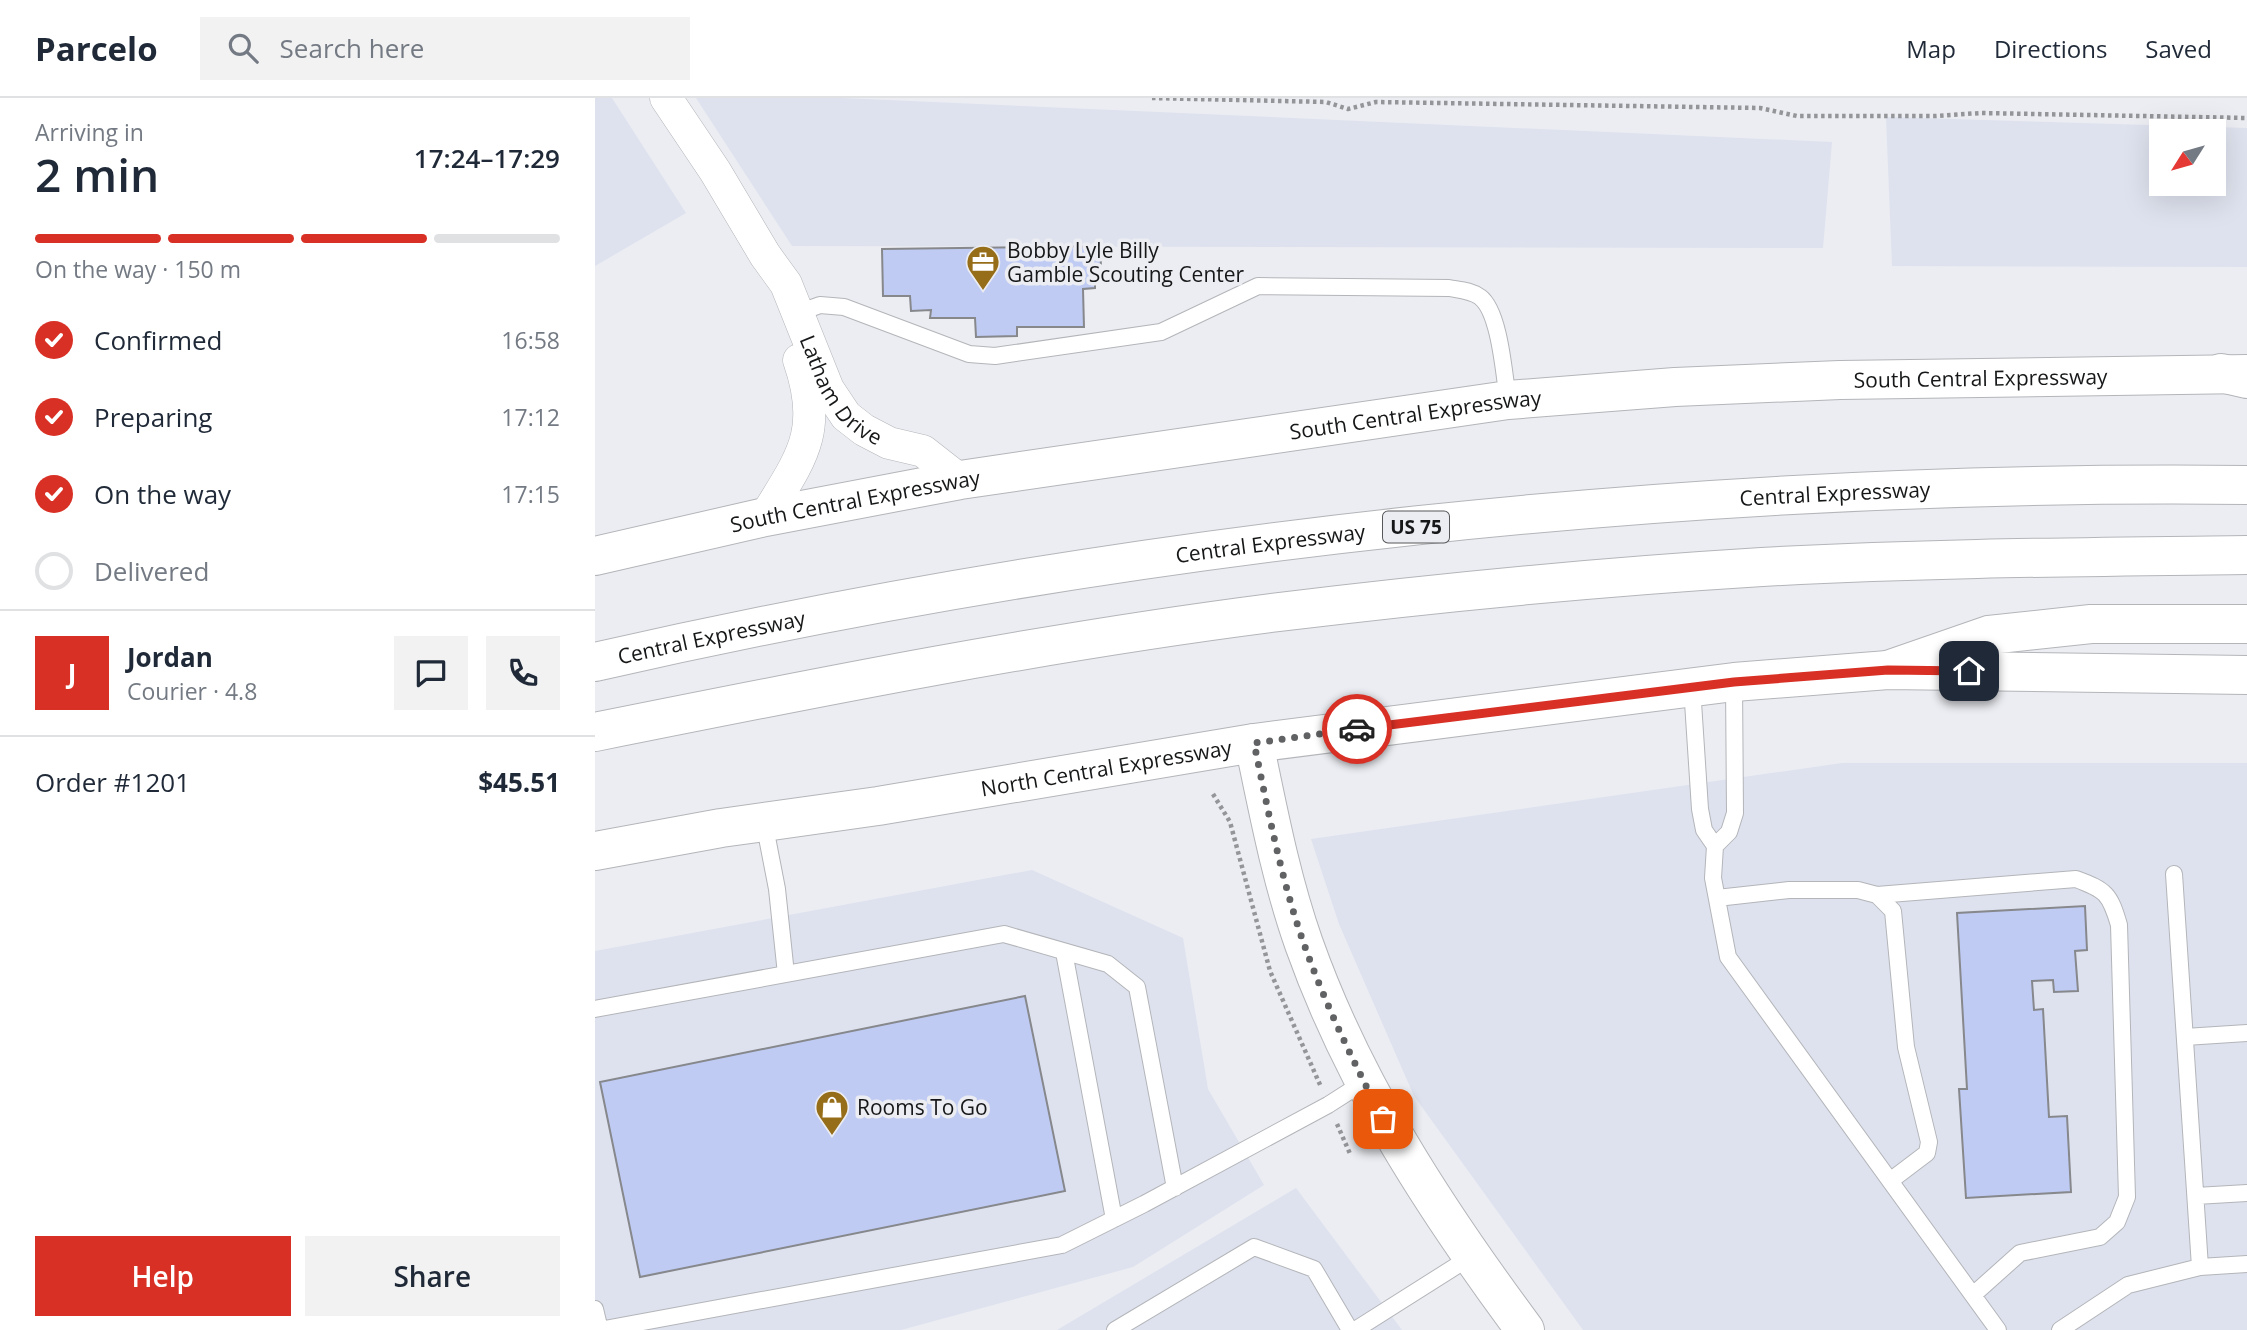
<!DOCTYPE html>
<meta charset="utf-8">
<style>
body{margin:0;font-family:"Open Sans",sans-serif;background:#f2f2f3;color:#1f2937;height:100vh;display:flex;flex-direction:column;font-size:26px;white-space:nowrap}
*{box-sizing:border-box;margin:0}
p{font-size:23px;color:#747a83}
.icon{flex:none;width:38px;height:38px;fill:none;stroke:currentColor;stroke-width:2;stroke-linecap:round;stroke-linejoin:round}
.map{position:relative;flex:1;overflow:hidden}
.drawer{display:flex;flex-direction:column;background:#fff;width:595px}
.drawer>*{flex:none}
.needle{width:46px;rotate:233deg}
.buttons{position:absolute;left:1554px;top:21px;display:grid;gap:14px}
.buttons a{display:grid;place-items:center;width:77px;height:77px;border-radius:0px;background:#fff;box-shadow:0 7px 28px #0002;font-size:35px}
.pin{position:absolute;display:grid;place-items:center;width:60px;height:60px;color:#fff;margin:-30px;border-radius:14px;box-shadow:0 4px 10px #0006}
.courier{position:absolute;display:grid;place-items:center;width:70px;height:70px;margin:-35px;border:5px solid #d93025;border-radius:50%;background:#fff;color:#222;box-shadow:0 2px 9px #0007}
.headline em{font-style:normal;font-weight:600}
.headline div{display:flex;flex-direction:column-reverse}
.headline{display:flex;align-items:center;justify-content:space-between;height:119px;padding:0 35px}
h1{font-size:46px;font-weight:600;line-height:52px}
.bar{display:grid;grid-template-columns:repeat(4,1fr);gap:10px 7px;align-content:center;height:84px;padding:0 35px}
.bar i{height:9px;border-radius:5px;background:#e0e1e3}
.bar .on{background:#d93025}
.bar p{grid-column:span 4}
.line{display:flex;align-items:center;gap:18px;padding:0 35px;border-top:2px solid #e0e1e3}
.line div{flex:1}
.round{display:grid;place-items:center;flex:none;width:74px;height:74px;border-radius:0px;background:#f2f2f3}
ol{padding:0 35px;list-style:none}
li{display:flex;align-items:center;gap:21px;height:77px}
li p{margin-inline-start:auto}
li .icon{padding:7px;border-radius:50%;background:#d93025;color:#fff;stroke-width:4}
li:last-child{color:#747a83}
li i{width:38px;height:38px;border:4px solid #e0e1e3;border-radius:50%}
.action{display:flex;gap:14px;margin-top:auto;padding:14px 35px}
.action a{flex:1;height:80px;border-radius:0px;background:#d93025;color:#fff;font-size:28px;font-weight:600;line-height:80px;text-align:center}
.action a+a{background:#f2f2f3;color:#1f2937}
header{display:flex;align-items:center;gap:42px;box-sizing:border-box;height:98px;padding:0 35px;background:#fff;border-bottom:2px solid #e0e1e3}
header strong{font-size:33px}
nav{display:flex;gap:38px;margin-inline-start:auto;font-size:24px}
.search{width:490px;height:63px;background:#f2f2f3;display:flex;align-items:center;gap:18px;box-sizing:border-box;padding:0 24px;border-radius:0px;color:#747a83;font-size:26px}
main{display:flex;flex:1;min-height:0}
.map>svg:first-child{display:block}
</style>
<header>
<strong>Parcelo</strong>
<div class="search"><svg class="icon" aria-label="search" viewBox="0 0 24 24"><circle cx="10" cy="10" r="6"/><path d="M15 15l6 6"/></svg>Search here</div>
<nav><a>Map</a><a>Directions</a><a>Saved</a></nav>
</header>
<main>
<section class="drawer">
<div class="headline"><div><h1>2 min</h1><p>Arriving in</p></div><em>17:24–17:29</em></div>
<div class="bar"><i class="on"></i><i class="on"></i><i class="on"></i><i></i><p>On the way · 150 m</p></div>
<ol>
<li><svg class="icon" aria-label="check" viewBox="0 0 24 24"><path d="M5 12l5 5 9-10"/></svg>Confirmed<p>16:58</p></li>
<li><svg class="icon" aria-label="check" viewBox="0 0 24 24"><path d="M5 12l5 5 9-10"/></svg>Preparing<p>17:12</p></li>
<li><svg class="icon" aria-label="check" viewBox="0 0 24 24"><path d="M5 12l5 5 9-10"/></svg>On the way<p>17:15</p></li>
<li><i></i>Delivered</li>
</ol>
<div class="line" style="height:126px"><b class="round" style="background:#d93025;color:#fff">J</b><div><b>Jordan</b><p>Courier · 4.8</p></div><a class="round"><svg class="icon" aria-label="chat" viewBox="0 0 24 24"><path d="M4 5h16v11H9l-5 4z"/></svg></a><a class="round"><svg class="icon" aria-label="phone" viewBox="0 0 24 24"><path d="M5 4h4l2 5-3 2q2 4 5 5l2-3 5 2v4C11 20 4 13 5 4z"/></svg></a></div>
<div class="line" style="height:91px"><div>Order #1201</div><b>$45.51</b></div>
<div class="action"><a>Help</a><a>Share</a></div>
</section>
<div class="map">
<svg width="1652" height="1232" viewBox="0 0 1652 1232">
<rect width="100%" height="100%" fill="#ecedf2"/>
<path fill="#dee2ee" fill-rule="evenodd" d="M 0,0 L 17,0 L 91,115 L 0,168 Z
M 101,0 L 247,0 L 1237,44 L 1228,150 L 197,148 Z
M 1291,19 L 1652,30 L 1652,169 L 1297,168 ZM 1566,33 L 1619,33 L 1619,86 L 1566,86 Z
M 1247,665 L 1652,665 L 1652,1232 L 988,1232 L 819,998 L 744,826 L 716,741 Z
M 437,772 L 588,840 L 613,991 L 669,1087 L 538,1169 L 306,1232 L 0,1232 L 0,853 Z
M 701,1090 L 807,1232 L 462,1232 Z"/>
<path fill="#bfcbf3" stroke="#86888c" stroke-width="2" d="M 505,148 L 506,169 L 500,169 L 500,190 L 488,191 L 489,229 L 422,229 L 422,238 L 381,239 L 380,220 L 335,220 L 336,212 L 316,213 L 315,198 L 288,198 L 287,151 Z
M 1490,808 L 1492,852 L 1480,853 L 1483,893 L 1459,894 L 1458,882 L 1437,883 L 1439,912 L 1448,911 L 1454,1019 L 1472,1018 L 1476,1094 L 1371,1100 L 1364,991 L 1372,991 L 1362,815 Z
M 430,898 L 470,1093 L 45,1179 L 5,984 Z"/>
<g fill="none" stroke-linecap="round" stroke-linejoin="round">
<defs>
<path id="lane" d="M 203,215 L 225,207 L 249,209 L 374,256 L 400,258 L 566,234 L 663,188 L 854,190 C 865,192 875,192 885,199 C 905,214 909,277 913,302
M 1097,589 L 1105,711 L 1109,732 L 1120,748 L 1118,780 L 1133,859 L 1403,1232
M 169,724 L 182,791 L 191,876
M 1120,748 L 1134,734 L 1140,715 L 1139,584
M 1579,776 L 1605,1169
M 1282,797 L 1481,781 C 1511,792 1515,796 1524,827 L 1532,1099 L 1522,1124 L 1505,1139 L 1425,1155 L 1378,1197
M 1122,800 L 1194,792 L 1263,792 L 1282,797 L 1298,813 L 1311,949 L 1334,1044 L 1332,1055 L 1295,1083
M 469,854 L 519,1121
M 0,911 L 409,836 L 513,866 L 542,889 L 580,1090
M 1590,939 L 1652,935
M 1601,1098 L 1652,1095
M 0,1211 L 5,1232
M 4,1232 L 467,1147 L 549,1106 L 733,1007 L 769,984
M 520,1232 L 659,1149 L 719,1171 L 755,1232
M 760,1232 L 877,1158
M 1465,1232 L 1533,1187 L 1605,1169 L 1652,1166"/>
<g id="street">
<path id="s1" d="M 71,0 L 120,73 L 170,157 L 191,186 L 233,291 L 251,318 L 269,332 L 294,345 L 328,353 L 365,382"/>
<path d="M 170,419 C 206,360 229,334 204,262"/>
</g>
<g id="secondary">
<path id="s2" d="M 0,458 L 170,419 L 365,382 L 913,302 L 1080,289 L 1245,282 L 1652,276"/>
<path d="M 659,645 C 673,712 686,781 709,846 C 759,987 841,1112 930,1232"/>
<path id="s3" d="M 0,753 L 126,730 L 283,708 L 659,645 L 1139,584 L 1293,572 L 1652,577"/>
</g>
<g id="highway">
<path d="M 1626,275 L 1652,281"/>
<path id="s4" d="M 0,564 C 535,442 1103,381 1652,387"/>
<path d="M 1293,572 L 1394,537 L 1496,526 L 1652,526"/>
<path d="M 0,634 C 224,589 449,544 676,515 C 839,495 1003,479 1167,469 C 1328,460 1490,459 1652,457"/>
</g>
</defs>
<use href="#lane" stroke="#b3b5b9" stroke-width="18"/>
<use href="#street" stroke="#b3b5b9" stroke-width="33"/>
<use href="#secondary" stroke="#b3b5b9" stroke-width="40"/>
<use href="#highway" stroke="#b3b5b9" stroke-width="40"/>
<path stroke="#949598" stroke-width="4.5" stroke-dasharray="3.5 3.5" stroke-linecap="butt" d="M 557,0 L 731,4 L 753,11 L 781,4 L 1165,10 L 1202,18 L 1340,18 L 1386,15 L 1652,20
M 618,696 L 635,724 L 675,873 L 726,989
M 742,1026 L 756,1058"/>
<use href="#lane" stroke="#fff" stroke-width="16"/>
<use href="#street" stroke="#fff" stroke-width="32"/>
<use href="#secondary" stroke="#fff" stroke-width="38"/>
<use href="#highway" stroke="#fff" stroke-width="38"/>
</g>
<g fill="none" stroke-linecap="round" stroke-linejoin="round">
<path stroke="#616264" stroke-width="7" stroke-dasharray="0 12.6" d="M 762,631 L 659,645 C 673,712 686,781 709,846 C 730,906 759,965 788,1021"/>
<path stroke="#d93025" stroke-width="9" d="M 762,631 L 1139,584 L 1293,572 L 1374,573"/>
</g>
<defs>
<symbol id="office-pin" viewBox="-11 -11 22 30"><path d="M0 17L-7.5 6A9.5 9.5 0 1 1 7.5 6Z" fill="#966d18" stroke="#ecedf2"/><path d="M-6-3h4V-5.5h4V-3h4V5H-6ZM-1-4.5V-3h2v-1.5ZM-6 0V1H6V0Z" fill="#fff"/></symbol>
<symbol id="shop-pin" viewBox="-11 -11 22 30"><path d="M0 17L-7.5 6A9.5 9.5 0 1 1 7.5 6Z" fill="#966d18" stroke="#ecedf2"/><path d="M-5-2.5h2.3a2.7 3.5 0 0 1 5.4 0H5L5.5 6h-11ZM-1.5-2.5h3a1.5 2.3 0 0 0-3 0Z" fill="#fff"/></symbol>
</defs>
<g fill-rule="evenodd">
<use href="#office-pin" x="369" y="145" width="38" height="52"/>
<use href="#shop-pin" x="218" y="990" width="38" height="52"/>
</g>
<g text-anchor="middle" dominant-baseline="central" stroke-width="7" stroke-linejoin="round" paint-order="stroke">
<rect fill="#ecedf2" stroke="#565759" stroke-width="2" x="788" y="413.5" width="66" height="31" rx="5"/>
<g font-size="19" font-weight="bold" fill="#161718">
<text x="821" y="429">US 75</text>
</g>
<g font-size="21" fill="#161718" stroke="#ecedf2" text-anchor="start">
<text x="412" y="152">Bobby Lyle Billy<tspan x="412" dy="24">Gamble Scouting Center</tspan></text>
<text x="262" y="1009">Rooms To Go</text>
</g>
<g font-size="21" fill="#161718" stroke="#ecedf2">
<text stroke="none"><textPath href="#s2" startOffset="1400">South Central Expressway</textPath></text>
<text stroke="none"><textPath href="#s1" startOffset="343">Latham Drive</textPath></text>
<text stroke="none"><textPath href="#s2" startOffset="833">South Central Expressway</textPath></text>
<text stroke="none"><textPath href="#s4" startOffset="1253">Central Expressway</textPath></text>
<text stroke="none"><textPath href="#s2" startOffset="266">South Central Expressway</textPath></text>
<text stroke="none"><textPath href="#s4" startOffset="686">Central Expressway</textPath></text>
<text stroke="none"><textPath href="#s4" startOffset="119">Central Expressway</textPath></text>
<text stroke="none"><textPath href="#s3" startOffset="518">North Central Expressway</textPath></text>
</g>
</g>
</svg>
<div class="buttons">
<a><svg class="needle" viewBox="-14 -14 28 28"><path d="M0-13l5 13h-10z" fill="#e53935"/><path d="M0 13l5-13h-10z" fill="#747a83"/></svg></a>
</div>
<div class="pin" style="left:788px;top:1021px;background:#ea580c"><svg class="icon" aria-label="bag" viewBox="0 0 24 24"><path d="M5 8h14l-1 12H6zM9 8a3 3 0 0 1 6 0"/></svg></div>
<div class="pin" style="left:1374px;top:573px;background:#1f2937"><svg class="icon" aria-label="home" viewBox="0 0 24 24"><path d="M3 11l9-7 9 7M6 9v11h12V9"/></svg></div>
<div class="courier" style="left:762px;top:631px"><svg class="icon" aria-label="car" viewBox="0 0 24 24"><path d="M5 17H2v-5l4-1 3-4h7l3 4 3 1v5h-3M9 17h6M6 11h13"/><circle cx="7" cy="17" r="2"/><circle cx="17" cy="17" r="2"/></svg></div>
</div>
</main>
